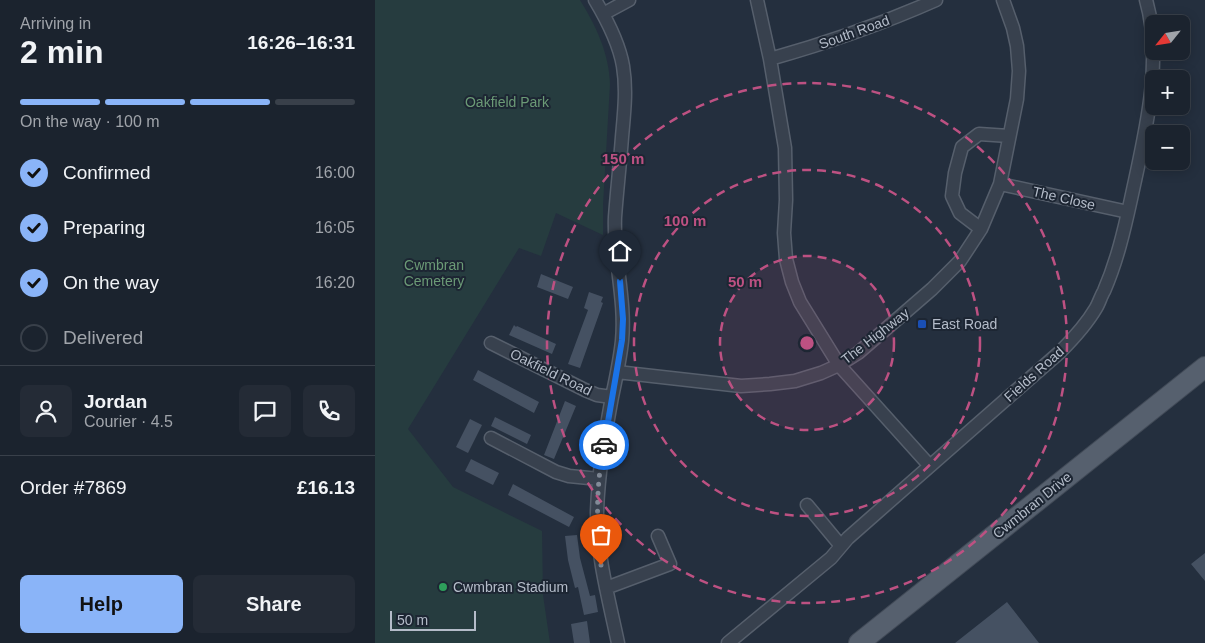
<!DOCTYPE html>
<meta charset="utf-8">
<style>
body{margin:0;font-family:Arial,sans-serif;background:#242b36;color:#f1f3f6;height:100vh;display:flex;flex-direction:column;font-size:19px;white-space:nowrap}
*{box-sizing:border-box;margin:0}
p{font-size:16px;color:#a0a4aa}
.icon{flex:none;width:28px;height:28px;fill:none;stroke:currentColor;stroke-width:2;stroke-linecap:round;stroke-linejoin:round}
.map{position:relative;flex:1;overflow:hidden}
.drawer{display:flex;flex-direction:column;background:#1b232e;width:375px}
.drawer>*{flex:none}
.needle{width:32px;rotate:240deg}
.fabs{position:absolute;left:770px;top:15px;display:grid;gap:10px}
.fabs a{display:grid;place-items:center;width:45px;height:45px;border-radius:8px;background:#1b232e;box-shadow:0 2px 12px #0003,0 0 0 1px #39404a;font-size:25px}
.scale{position:absolute;left:15px;bottom:12px;width:86px;box-sizing:border-box;padding-left:5px;border:2px solid #b4bcc9;border-top:0;font-size:14px;line-height:18px;white-space:nowrap;color:#b4bcc9;-webkit-text-stroke:4px #1d2633;paint-order:stroke}
.pin{position:absolute;display:grid;place-items:center;width:42px;height:42px;color:#fff;margin:-51px -21px;border-radius:50% 50% 50% 0;rotate:-45deg;box-shadow:0 0 5px #0007}
.pin .icon{rotate:45deg}
.courier{position:absolute;display:grid;place-items:center;width:50px;height:50px;margin:-25px;border:4px solid #1a73e8;border-radius:50%;background:#fff;color:#222;box-shadow:0 1px 6px #0007}
.overview em{font-style:normal;font-weight:800}
.overview div{display:flex;flex-direction:column-reverse}
.overview{display:flex;align-items:center;justify-content:space-between;height:85px;padding:0 20px}
h1{font-size:32px;font-weight:800;line-height:38px}
.bar{display:grid;grid-template-columns:repeat(4,1fr);gap:8px 5px;align-content:center;height:60px;padding:0 20px}
.bar i{height:6px;border-radius:4px;background:#39404a}
.bar .selected{background:#8ab4f8}
.bar p{grid-column:span 4}
.line{display:flex;align-items:center;gap:12px;padding:0 20px;border-top:1px solid #39404a}
.line div{flex:1}
.round{display:grid;place-items:center;flex:none;width:52px;height:52px;border-radius:8px;background:#242b36}
ol{padding:0 20px;list-style:none}
li{display:flex;align-items:center;gap:15px;height:55px}
li p{margin-inline-start:auto}
li .icon{padding:5px;border-radius:50%;background:#8ab4f8;color:#111;stroke-width:4}
li:last-child{color:#a0a4aa}
li i{width:28px;height:28px;border:2px solid #39404a;border-radius:50%}
.cta{display:flex;gap:10px;margin-top:auto;padding:10px 20px}
.cta a{flex:1;height:58px;border-radius:8px;background:#8ab4f8;color:#111;font-size:20px;font-weight:800;line-height:58px;text-align:center}
.cta a+a{background:#242b36;color:#f1f3f6}
main{display:flex;flex:1;min-height:0}
.map>svg:first-child{display:block}
</style>
<main>
<section class="drawer">
<div class="overview"><div><h1>2 min</h1><p>Arriving in</p></div><em>16:26–16:31</em></div>
<div class="bar"><i class="selected"></i><i class="selected"></i><i class="selected"></i><i></i><p>On the way · 100 m</p></div>
<ol>
<li><svg class="icon" aria-label="check" viewBox="0 0 24 24"><path d="M5 12l5 5 9-10"/></svg>Confirmed<p>16:00</p></li>
<li><svg class="icon" aria-label="check" viewBox="0 0 24 24"><path d="M5 12l5 5 9-10"/></svg>Preparing<p>16:05</p></li>
<li><svg class="icon" aria-label="check" viewBox="0 0 24 24"><path d="M5 12l5 5 9-10"/></svg>On the way<p>16:20</p></li>
<li><i></i>Delivered</li>
</ol>
<div class="line" style="height:90px"><a class="round"><svg class="icon" aria-label="person" viewBox="0 0 24 24"><circle cx="12" cy="8" r="4"/><path d="M4 21q1-7 8-7t8 7"/></svg></a><div><b>Jordan</b><p>Courier · 4.5</p></div><a class="round"><svg class="icon" aria-label="chat" viewBox="0 0 24 24"><path d="M4 5h16v11H9l-5 4z"/></svg></a><a class="round"><svg class="icon" aria-label="phone" viewBox="0 0 24 24"><path d="M5 4h4l2 5-3 2q2 4 5 5l2-3 5 2v4C11 20 4 13 5 4z"/></svg></a></div>
<div class="line" style="height:65px"><div>Order #7869</div><b>£16.13</b></div>
<div class="cta"><a>Help</a><a>Share</a></div>
</section>
<div class="map">
<svg width="830" height="643" viewBox="0 0 830 643">
<rect width="100%" height="100%" fill="#242f3e"/>
<path fill="#263c3f" d="M 0,0 L 205,0 C 221,26 234,53 235,84 L 228,205 L 228,235 L 181,213 L 166,256 L 144,248 L 33,429 L 78,487 L 167,531 L 168,595 L 175,643 L 0,643 Z"/>
<path fill="#455162" d="M 166,274 L 198,287 L 193,299 L 162,287 Z
M 214,292 L 228,297 L 226,302 L 228,303 L 205,368 L 193,364 L 213,310 L 209,308 Z
M 139,325 L 141,327 L 142,326 L 181,344 L 177,354 L 134,335 Z
M 103,370 L 164,402 L 159,413 L 98,380 Z
M 190,401 L 201,406 L 179,459 L 169,455 Z
M 120,417 L 156,435 L 152,444 L 116,426 Z
M 95,419 L 107,425 L 93,453 L 81,447 Z
M 96,459 L 124,473 L 118,485 L 90,471 Z
M 138,484 L 199,517 L 194,527 L 133,495 Z
M 202,535 L 205,558 L 215,596 L 220,595 L 223,612 L 209,615 L 203,587 L 200,588 L 193,560 L 190,536 Z
M 830,553 L 830,581 L 816,564 Z
M 632,602 L 664,643 L 580,643 Z
M 212,621 L 215,643 L 199,643 L 196,624 Z"/>
<g fill="none" stroke-linecap="round" stroke-linejoin="round">
<defs>
<path id="minor" d="M 220,0 C 232,20 244,43 248,66 C 252,90 249,114 247,137 C 245,164 242,190 240,217 C 238,258 251,299 247,341 C 245,360 241,378 237,397 C 230,435 223,474 222,513 C 222,557 234,600 243,643
M 382,0 L 395,59 L 410,148 L 411,200 L 409,233 L 411,259 L 417,282 L 425,302 L 464,365 L 554,465
M 228,14 L 254,0
M 395,59 C 452,43 507,24 561,0
M 625,184 L 753,212
M 606,229 L 585,213 L 577,196 L 580,173 L 587,147 L 604,134 L 634,136
M 116,343 L 210,390 L 222,395 L 237,397
M 242,372 L 366,386 L 395,384 L 420,381 L 446,373 L 464,365 L 483,353 L 557,289 L 585,261 L 606,229 L 625,184 L 642,99 L 644,71 L 642,46 L 638,28 L 628,0
M 116,438 L 181,472 L 194,476 L 224,479
M 432,505 L 466,546
M 231,588 L 295,564 L 283,536
M 353,643 L 456,558 L 473,538 L 498,516 L 685,352 C 698,339 711,325 721,308 C 724,303 726,296 729,291 C 742,261 749,231 756,199 C 769,138 789,62 771,0"/>
<path id="primary" d="M 484,643 L 830,367"/>
</defs>
<use href="#minor" stroke="#565f6c" stroke-width="15"/>
<use href="#primary" stroke="#414a57" stroke-width="22"/>
<use href="#minor" stroke="#38414e" stroke-width="12"/>
<use href="#primary" stroke="#56606e" stroke-width="20"/>
</g>
<g fill="none" stroke-linecap="round" stroke-linejoin="round">
<path stroke="#828b98" stroke-width="5" stroke-dasharray="0 9" d="M 226,565 C 221,525 221,485 229,445"/>
<path stroke="#1a73e8" stroke-width="6" d="M 229,445 L 247,340 L 248,319 L 245,281"/>
</g>
<circle cx="432" cy="343" r="87" fill="#bd5182" fill-opacity=".12"/>
<g fill="none" stroke="#bd5182" stroke-width="2.5" stroke-dasharray="9 6">
<circle cx="432" cy="343" r="87"/>
<circle cx="432" cy="343" r="173"/>
<circle cx="432" cy="343" r="260"/>
</g>
<rect fill="#1a4fb4" stroke="#1d2633" stroke-width="2" x="542" y="319" width="10" height="10" rx="2.5"/>
<circle fill="#2e9e5b" stroke="#1d2633" stroke-width="2" cx="68" cy="587" r="5"/>
<g text-anchor="middle" dominant-baseline="central" stroke-width="4" stroke-linejoin="round" paint-order="stroke">
<g font-size="14" fill="#b4bcc9" stroke="#1d2633">
<text transform="translate(479 32) rotate(-20)">South Road</text>
<text transform="translate(689 198) rotate(13)">The Close</text>
<text transform="translate(500 336) rotate(-38)">The Highway</text>
<text transform="translate(176 372) rotate(26)">Oakfield Road</text>
<text transform="translate(659 374) rotate(-42)">Fields Road</text>
<text transform="translate(657 505) rotate(-39)">Cwmbran Drive</text>
</g>
<g font-size="14" fill="#6b9a76" stroke="#1d2633">
<text x="132" y="102">Oakfield Park</text>
<text x="59" y="265">Cwmbran<tspan x="59" dy="16">Cemetery</tspan></text>
</g>
<g font-size="14" fill="#b4bcc9" stroke="#1d2633" text-anchor="start">
<text x="557" y="324">East Road</text>
<text x="78" y="587">Cwmbran Stadium</text>
</g>
</g>
<circle cx="432" cy="343" r="8" fill="#bd5182" stroke="#1d2633" stroke-width="2.5"/>
<g font-size="15" text-anchor="middle" font-weight="bold" fill="#bd5182" stroke="#1d2633" stroke-width="4" stroke-linejoin="round" paint-order="stroke">
<text x="248" y="164">150 m</text>
<text x="310" y="226">100 m</text>
<text x="370" y="287">50 m</text>
</g>
</svg>
<div class="fabs">
<a><svg class="needle" viewBox="-14 -14 28 28"><path d="M0-13l5 13h-10z" fill="#e53935"/><path d="M0 13l5-13h-10z" fill="#a0a4aa"/></svg></a>
<a>+</a>
<a>−</a>
</div>
<div class="scale">50 m</div>
<div class="pin" style="left:226px;top:565px;background:#ea580c"><svg class="icon" aria-label="bag" viewBox="0 0 24 24"><path d="M5 8h14l-1 12H6zM9 8a3 3 0 0 1 6 0"/></svg></div>
<div class="pin" style="left:245px;top:281px;background:#1f2937"><svg class="icon" aria-label="home" viewBox="0 0 24 24"><path d="M3 11l9-7 9 7M6 9v11h12V9"/></svg></div>
<div class="courier" style="left:229px;top:445px"><svg class="icon" aria-label="car" viewBox="0 0 24 24"><path d="M5 17H2v-5l4-1 3-4h7l3 4 3 1v5h-3M9 17h6M6 11h13"/><circle cx="7" cy="17" r="2"/><circle cx="17" cy="17" r="2"/></svg></div>
</div>
</main>
